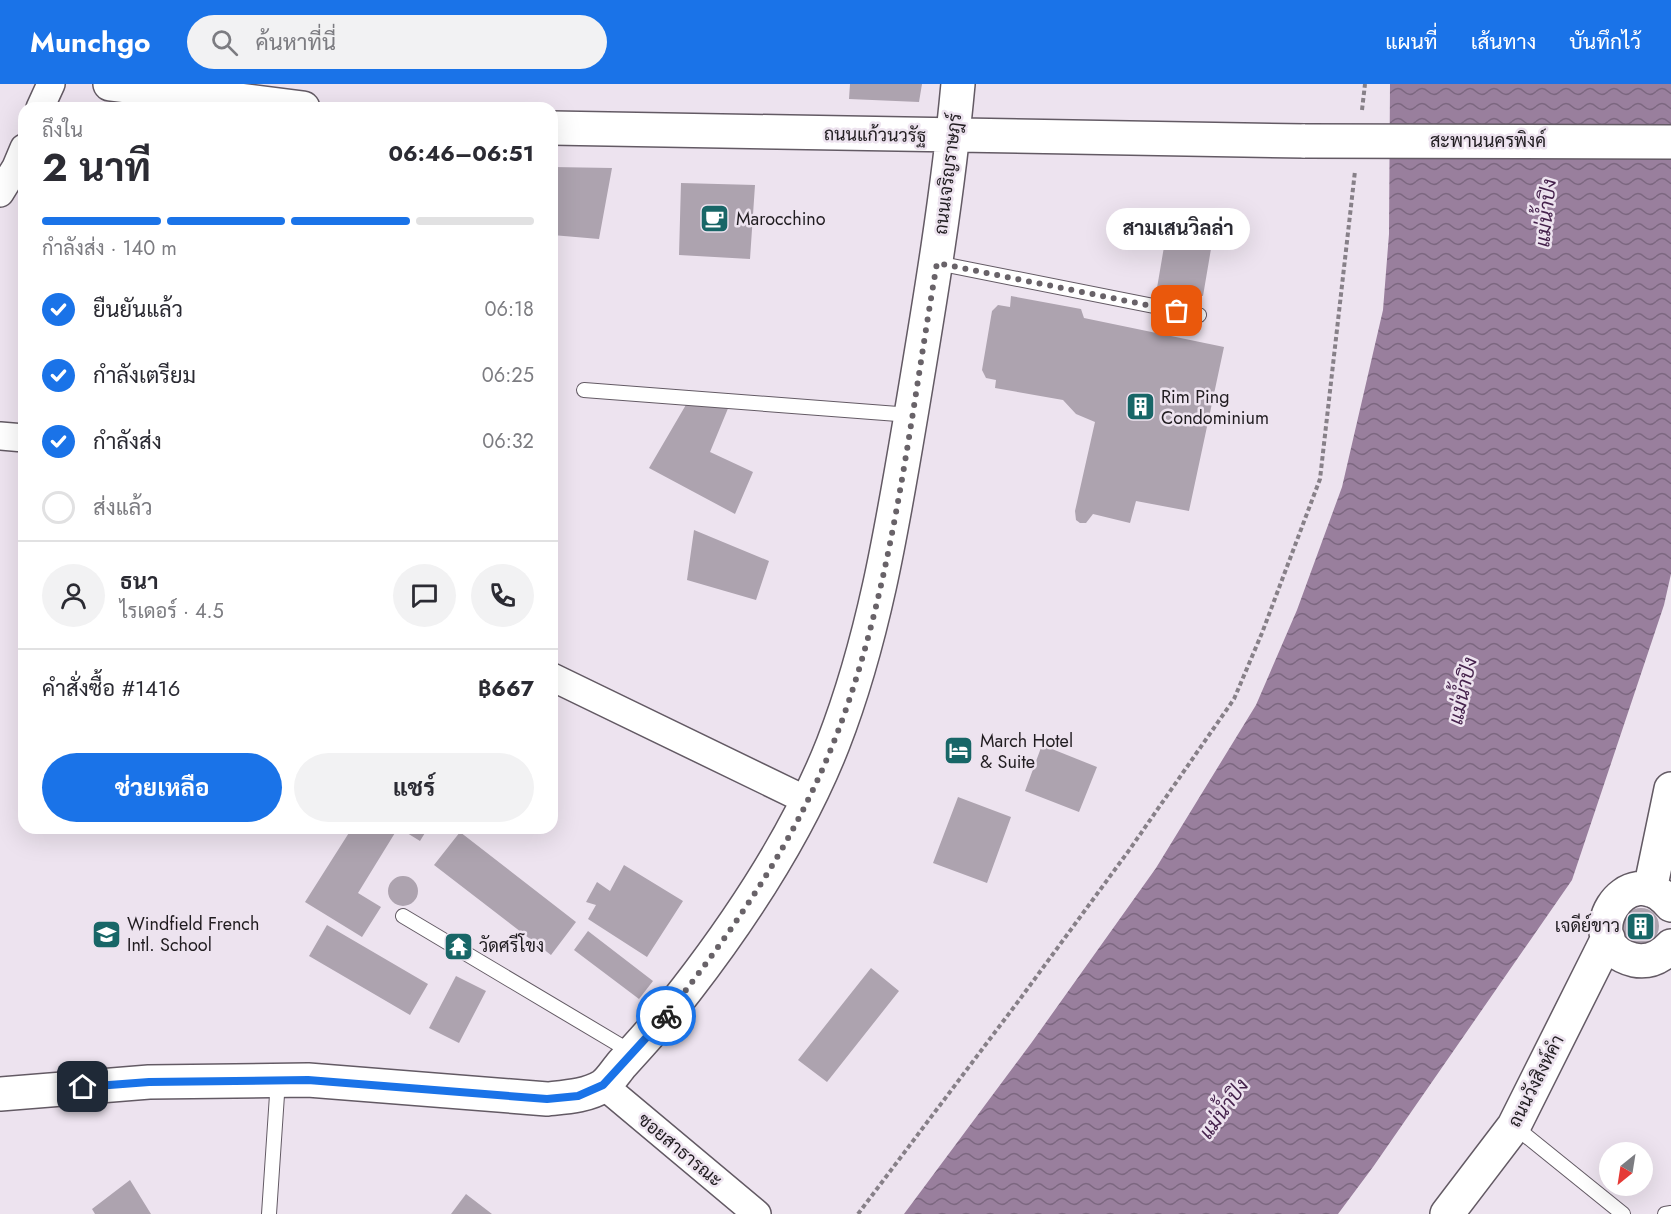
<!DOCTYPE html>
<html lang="th">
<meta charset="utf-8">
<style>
body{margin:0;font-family:Jost,Sarabun,sans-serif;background:#f2f2f3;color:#2b2b33;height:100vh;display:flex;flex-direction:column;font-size:22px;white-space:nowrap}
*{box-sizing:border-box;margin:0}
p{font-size:20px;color:#7c7c81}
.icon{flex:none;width:33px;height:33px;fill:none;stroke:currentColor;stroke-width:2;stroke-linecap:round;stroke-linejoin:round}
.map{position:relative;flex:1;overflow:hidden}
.panel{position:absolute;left:18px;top:18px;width:540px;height:732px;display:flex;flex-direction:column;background:#fff;border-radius:18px;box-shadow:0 6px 24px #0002}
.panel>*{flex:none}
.needle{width:39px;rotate:210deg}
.tools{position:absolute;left:1599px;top:1058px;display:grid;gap:12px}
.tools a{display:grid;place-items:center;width:54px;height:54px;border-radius:50%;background:#fff;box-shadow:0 6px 24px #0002;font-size:30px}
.pin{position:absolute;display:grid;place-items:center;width:51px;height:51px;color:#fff;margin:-26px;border-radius:12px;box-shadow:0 3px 9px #0006}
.courier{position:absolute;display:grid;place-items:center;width:60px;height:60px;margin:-30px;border:4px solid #1a73e8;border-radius:50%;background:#fff;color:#222;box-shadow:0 2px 8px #0007}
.bubble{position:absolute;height:42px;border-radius:21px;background:#fff;box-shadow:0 6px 24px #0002;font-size:20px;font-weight:700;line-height:42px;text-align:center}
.headline em{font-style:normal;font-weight:700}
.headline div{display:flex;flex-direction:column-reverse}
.headline{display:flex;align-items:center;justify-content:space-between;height:102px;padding:0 24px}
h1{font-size:39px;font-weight:700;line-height:45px}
.bar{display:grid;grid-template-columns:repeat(4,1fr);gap:9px 6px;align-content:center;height:72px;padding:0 24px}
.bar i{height:8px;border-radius:4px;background:#e1e1e2}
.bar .selected{background:#1a73e8}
.bar p{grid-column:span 4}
.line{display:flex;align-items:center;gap:15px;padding:0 24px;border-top:2px solid #e1e1e2}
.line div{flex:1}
.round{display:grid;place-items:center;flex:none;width:63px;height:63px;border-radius:32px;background:#f2f2f3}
ol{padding:0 24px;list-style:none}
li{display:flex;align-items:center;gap:18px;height:66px}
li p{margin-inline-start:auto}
li .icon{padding:6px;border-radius:50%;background:#1a73e8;color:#fff;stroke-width:4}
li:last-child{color:#7c7c81}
li i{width:33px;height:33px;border:3px solid #e1e1e2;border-radius:50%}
.action{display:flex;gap:12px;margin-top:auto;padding:12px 24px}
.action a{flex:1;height:69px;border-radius:36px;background:#1a73e8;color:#fff;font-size:24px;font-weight:700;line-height:69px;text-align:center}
.action a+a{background:#f2f2f3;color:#2b2b33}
header{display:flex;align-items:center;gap:36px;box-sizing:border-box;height:84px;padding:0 30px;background:#1a73e8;color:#fff}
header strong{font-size:28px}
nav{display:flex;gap:33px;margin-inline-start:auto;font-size:21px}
.search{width:420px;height:54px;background:#f2f2f3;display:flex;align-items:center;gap:15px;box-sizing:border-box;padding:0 21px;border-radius:33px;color:#7c7c81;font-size:22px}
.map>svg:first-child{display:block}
</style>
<header>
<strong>Munchgo</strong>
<div class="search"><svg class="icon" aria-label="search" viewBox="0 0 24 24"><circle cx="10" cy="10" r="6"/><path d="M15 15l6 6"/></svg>ค้นหาที่นี่</div>
<nav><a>แผนที่</a><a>เส้นทาง</a><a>บันทึกไว้</a></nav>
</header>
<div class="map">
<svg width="1671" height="1130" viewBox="0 0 1671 1130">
<defs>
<pattern id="water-waves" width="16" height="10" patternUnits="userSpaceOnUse" patternTransform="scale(1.5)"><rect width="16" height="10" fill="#997f9d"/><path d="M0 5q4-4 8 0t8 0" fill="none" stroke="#7c6780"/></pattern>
</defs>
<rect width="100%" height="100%" fill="#ede3ef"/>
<path fill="url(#water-waves)" d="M 1390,0 L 1671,0 L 1671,490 L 1664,521 L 1572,796 L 1373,1083 L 1338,1130 L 904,1130 L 1032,958 L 1156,784 L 1256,621 L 1297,526 L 1342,403 L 1383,226 L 1389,150 Z"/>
<path fill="#ada3af" d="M 850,0 L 922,0 L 919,18 L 849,15 Z
M 552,83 L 612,84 L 599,155 L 552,151 Z
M 681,99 L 755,101 L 750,175 L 679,171 Z
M 1166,151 L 1212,159 L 1203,212 L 1157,204 Z
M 1011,212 L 1081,225 L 1084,234 L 1224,263 L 1189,427 L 1136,417 L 1130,439 L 1093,430 L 1086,439 L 1080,439 L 1076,436 L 1075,427 L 1095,338 L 1076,330 L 1063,316 L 995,304 L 996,296 L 986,294 L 982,286 L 992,227 L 998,221 L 1010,223 Z
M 687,319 L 729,322 L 710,368 L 753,388 L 735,430 L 649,384 Z
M 694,446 L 769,477 L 756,516 L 687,496 Z
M 1042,661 L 1097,683 L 1079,728 L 1025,707 Z
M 958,713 L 1011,733 L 987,799 L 933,779 Z
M 352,744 L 398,744 L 358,809 L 381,823 L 362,853 L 305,818 Z
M 399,744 L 428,744 L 420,757 Z
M 460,748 L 576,838 L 551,871 L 434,781 Z
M 624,781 L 683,817 L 647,873 L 588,835 L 596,821 L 586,818 L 597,798 L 610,807 Z
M388 807a15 15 0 1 1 30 0a15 15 0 1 1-30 0Z
M1623 842a18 18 0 1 1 36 0a18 18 0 1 1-36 0Z
M 327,841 L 428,900 L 410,931 L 309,872 Z
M 588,847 L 653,897 L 639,915 L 574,866 Z
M 871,884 L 899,907 L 827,998 L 798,976 Z
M 456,892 L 486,907 L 459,959 L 429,944 Z
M 130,1096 L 151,1130 L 95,1130 L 92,1125 Z
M 466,1110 L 492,1130 L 451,1130 Z"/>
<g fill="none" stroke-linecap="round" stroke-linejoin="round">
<defs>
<path id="lane" d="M 937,179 L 1199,231
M 584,306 L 911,331
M 403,832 L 633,969
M 1514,1042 L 1623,1130
M 269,1130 L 278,996
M 1665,1130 L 1671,1129"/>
<path id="street" d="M 40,24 L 51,0
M 0,109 L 16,83 L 24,64
M 0,352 L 24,354
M 552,593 L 808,717
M 603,1001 L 757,1130"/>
<path id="secondary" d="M 110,0 L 303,24
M 552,44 L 1305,57
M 1650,806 L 1671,705
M 1671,821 C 1627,767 1571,861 1634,876 C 1649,879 1661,873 1671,862
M 0,1010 L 149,998 L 308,996 L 547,1015 C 566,1013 587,1012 603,1002 C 610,997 616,987 622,980 C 644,956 666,932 686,906 C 744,831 798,749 833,660 C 875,552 893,438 912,325 C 930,217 948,109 958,0
M 1447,1130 L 1514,1042 L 1608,854"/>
</defs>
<use href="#lane" stroke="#635a64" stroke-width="16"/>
<use href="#street" stroke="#635a64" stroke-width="30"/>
<use href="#secondary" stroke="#635a64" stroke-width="36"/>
<path stroke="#878088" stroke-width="4" stroke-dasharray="4.5 3" stroke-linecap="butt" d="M 1362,26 L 1365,0
M 858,1130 L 1020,915 L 1130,765 L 1234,615 L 1262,549 L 1320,395 L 1355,87"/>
<use href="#lane" stroke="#fff" stroke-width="14"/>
<use href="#street" stroke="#fff" stroke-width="27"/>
<use href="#secondary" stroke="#fff" stroke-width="33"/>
<defs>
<path id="secondary-bridge" d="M 1305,57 L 1671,58"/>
</defs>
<use href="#secondary-bridge" stroke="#635a64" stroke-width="36" stroke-linecap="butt"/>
<use href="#secondary-bridge" stroke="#fff" stroke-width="33"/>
</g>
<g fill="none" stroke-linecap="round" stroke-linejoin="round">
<path stroke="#686268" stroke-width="6" stroke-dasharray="0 10.8" d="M 666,932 C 719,864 770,794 808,716 C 889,554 906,356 937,179 L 1177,227"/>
<path stroke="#1a73e8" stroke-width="8" d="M 83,1003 L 149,998 L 308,996 L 547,1015 L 578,1012 L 603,1001 L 666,932"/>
</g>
<defs>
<symbol id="cafe-square" viewBox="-11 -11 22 22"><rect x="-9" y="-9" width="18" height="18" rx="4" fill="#186667" stroke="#ede3ef"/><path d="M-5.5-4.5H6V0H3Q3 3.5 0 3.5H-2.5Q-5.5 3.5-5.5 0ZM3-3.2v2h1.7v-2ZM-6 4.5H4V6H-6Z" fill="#fff"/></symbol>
<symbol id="building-square" viewBox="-11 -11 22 22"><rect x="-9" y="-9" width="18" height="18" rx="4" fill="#186667" stroke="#ede3ef"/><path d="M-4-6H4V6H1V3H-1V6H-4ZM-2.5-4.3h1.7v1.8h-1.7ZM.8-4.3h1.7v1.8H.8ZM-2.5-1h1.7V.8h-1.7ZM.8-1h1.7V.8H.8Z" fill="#fff"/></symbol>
<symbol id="hotel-square" viewBox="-11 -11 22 22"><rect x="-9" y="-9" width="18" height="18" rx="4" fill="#186667" stroke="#ede3ef"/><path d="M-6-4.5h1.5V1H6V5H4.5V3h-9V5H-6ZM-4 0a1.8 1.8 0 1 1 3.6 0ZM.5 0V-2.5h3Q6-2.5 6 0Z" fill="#fff"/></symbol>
<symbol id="school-square" viewBox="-11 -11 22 22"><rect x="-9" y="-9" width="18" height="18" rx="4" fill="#186667" stroke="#ede3ef"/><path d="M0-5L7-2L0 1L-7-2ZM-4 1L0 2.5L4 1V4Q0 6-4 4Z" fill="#fff"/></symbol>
<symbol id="temple-square" viewBox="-11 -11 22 22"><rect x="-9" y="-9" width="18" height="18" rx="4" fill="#186667" stroke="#ede3ef"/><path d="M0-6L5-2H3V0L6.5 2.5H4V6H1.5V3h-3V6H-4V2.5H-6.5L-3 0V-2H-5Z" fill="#fff"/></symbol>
</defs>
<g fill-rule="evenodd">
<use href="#cafe-square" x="698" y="118" width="33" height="33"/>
<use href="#building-square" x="1124" y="306" width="33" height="33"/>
<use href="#hotel-square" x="942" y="650" width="33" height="33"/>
<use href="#building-square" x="1624" y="826" width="33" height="33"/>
<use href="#school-square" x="90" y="834" width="33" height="33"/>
<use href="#temple-square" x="442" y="846" width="33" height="33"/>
</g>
<g text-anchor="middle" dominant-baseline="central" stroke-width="5" stroke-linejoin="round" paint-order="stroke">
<g font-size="18" fill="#201c20" stroke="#ede3ef">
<text transform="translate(875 51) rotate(1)">ถนนแก้วนวรัฐ</text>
<text x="1488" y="57">สะพานนครพิงค์</text>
<text transform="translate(948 90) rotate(-83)">ถนนเจริญราษฎร์</text>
<text transform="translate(1536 997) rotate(-63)">ถนนวังสิงห์คำ</text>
<text transform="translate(680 1066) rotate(40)">ซอยสาธารณะ</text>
</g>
<g font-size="18" fill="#201c20" stroke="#ede3ef" text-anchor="start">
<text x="736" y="135">Marocchino</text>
<text x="1161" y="313">Rim Ping<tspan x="1161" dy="21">Condominium</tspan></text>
<text x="980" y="657">March Hotel<tspan x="980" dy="21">&amp; Suite</tspan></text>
<text x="127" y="840">Windfield French<tspan x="127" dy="21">Intl. School</tspan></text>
<text x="1620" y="842" text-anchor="end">เจดีย์ขาว</text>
<text x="479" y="862">วัดศรีโขง</text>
</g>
<g font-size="20" font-style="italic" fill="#45224c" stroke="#ede3ef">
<text transform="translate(1546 129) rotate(-84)">แม่น้ำปิง</text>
<text transform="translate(1463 607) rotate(-77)">แม่น้ำปิง</text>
<text transform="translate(1224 1025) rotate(-54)">แม่น้ำปิง</text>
</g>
</g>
</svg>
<div class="tools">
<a><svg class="needle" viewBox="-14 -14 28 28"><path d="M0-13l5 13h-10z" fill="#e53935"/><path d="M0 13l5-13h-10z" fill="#7c7c81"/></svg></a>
</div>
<div class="pin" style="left:1177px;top:227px;background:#ea580c"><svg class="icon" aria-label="bag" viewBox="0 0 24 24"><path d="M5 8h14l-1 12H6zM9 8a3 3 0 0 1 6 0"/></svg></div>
<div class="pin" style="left:83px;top:1003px;background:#1f2937"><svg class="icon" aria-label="home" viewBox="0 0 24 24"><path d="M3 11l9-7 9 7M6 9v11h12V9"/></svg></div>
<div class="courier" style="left:666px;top:932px"><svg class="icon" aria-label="bike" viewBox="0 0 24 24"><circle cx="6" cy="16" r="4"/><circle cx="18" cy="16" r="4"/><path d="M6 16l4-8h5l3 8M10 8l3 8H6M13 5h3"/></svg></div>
<div class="bubble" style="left:1106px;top:124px;width:144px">สามเสนวิลล่า</div>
<section class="panel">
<div class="headline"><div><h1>2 นาที</h1><p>ถึงใน</p></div><em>06:46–06:51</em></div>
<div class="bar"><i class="selected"></i><i class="selected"></i><i class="selected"></i><i></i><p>กำลังส่ง · 140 m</p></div>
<ol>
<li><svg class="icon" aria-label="check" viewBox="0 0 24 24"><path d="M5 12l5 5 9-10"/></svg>ยืนยันแล้ว<p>06:18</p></li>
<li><svg class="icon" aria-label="check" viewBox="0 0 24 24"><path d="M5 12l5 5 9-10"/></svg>กำลังเตรียม<p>06:25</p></li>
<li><svg class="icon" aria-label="check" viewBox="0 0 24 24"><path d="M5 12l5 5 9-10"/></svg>กำลังส่ง<p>06:32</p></li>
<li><i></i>ส่งแล้ว</li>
</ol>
<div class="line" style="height:108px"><a class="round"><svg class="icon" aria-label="person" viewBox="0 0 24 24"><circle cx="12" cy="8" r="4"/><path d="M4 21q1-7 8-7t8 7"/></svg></a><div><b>ธนา</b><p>ไรเดอร์ · 4.5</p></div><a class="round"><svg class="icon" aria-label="chat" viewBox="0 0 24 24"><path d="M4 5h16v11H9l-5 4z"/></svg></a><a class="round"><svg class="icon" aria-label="phone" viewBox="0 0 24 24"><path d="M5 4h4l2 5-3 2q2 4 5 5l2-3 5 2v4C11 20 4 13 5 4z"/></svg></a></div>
<div class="line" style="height:78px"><div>คำสั่งซื้อ #1416</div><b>฿667</b></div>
<div class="action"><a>ช่วยเหลือ</a><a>แชร์</a></div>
</section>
</div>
